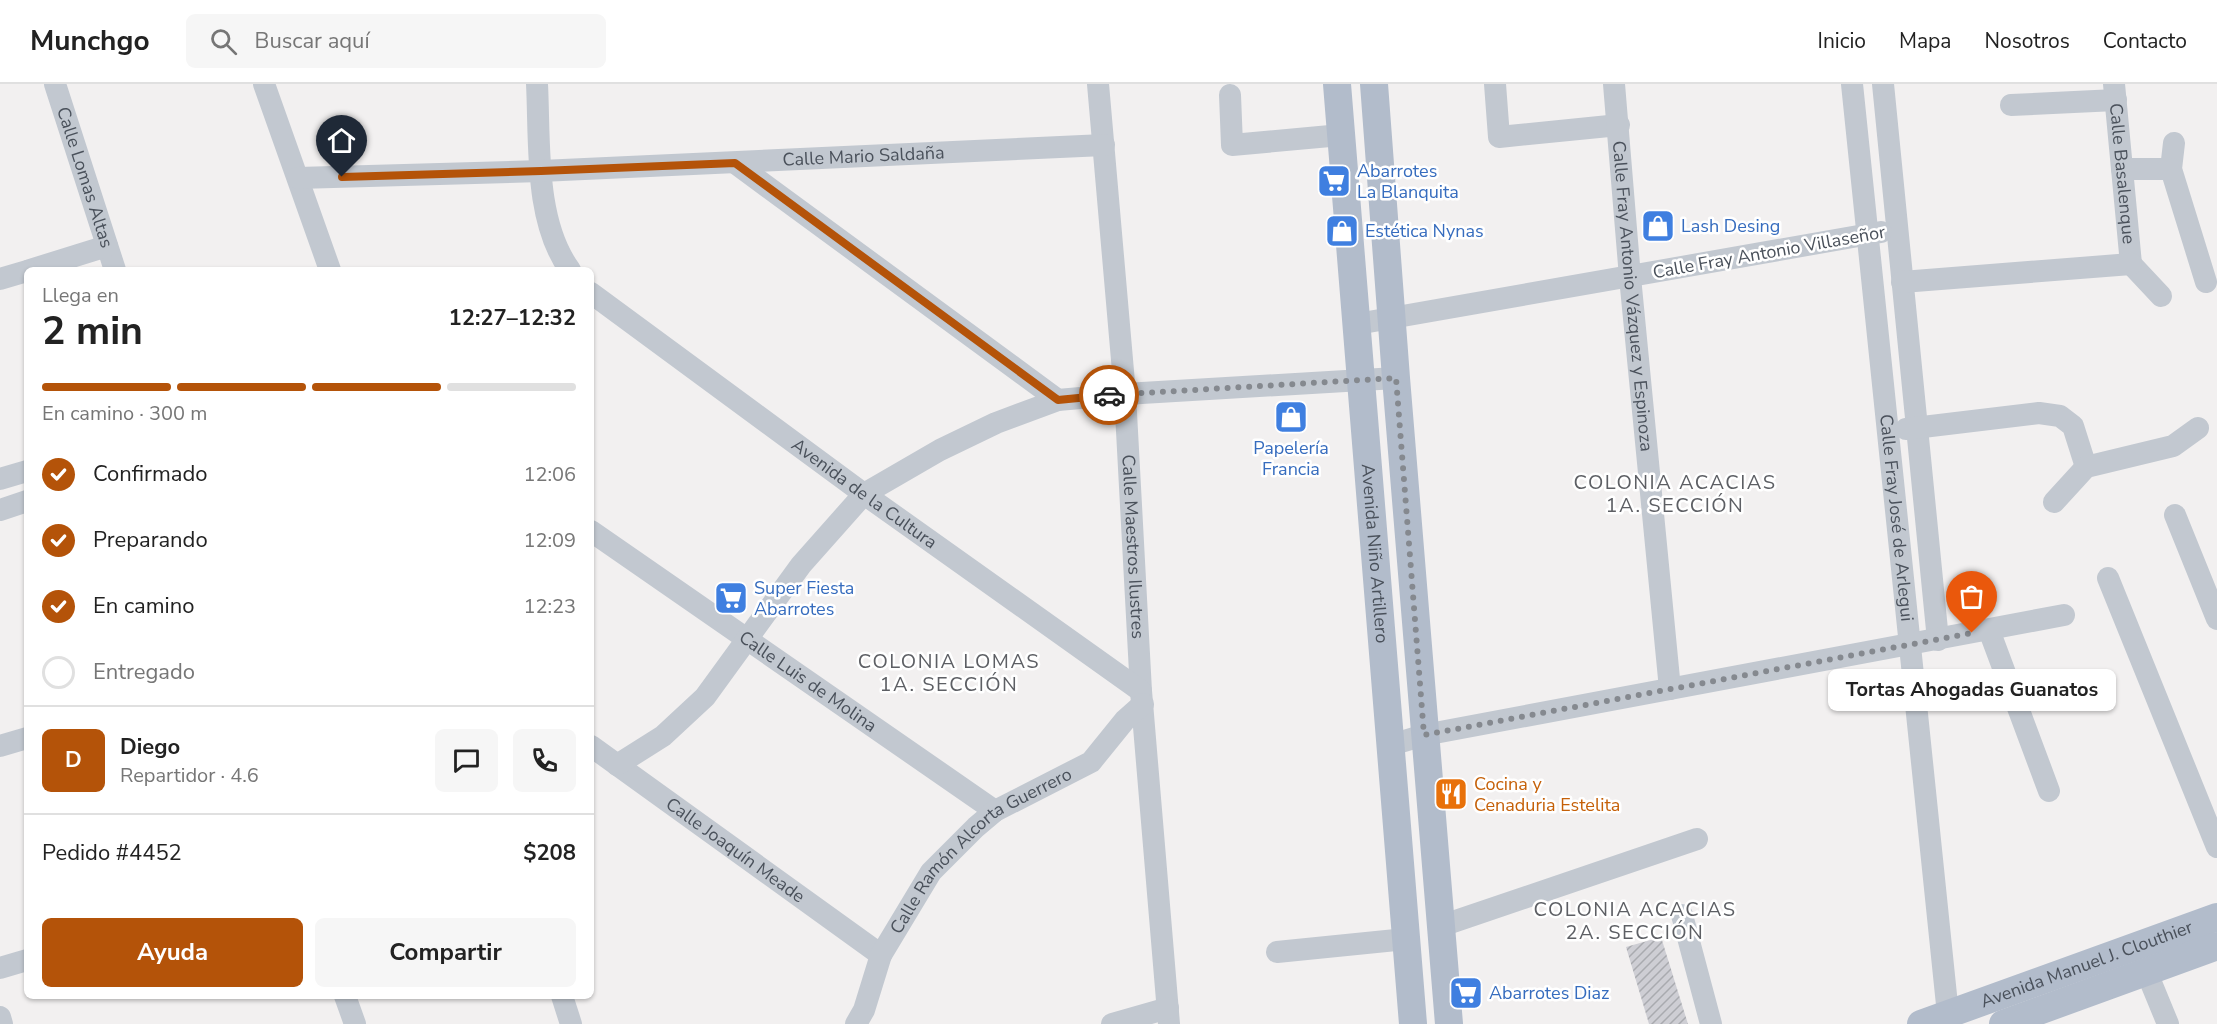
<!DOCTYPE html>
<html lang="es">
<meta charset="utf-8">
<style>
body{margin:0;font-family:"Nunito Sans",sans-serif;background:#f6f6f6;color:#222;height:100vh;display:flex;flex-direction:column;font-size:22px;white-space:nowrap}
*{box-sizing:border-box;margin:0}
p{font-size:20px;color:#767676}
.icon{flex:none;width:33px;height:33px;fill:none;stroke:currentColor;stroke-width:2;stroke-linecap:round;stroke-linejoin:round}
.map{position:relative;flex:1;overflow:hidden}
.side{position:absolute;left:24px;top:183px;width:570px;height:732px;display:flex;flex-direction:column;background:#fff;border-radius:9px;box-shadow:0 2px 4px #0004}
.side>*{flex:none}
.pin{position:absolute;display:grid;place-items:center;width:51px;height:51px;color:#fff;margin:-62px -26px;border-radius:50% 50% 50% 0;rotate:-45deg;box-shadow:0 0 6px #0007}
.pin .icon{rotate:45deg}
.courier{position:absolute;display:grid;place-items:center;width:60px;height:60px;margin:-30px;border:4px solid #b45309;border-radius:50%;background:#fff;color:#222;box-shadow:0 2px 8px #0007}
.bubble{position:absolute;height:42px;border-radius:9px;background:#fff;box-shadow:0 2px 4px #0004;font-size:20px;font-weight:700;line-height:42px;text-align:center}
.summary em{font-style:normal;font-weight:700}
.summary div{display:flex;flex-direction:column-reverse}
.summary{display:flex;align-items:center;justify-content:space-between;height:102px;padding:0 18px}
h1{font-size:39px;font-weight:700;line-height:45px}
.bar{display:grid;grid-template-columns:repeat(4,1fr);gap:9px 6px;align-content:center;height:72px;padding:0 18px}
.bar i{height:8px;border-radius:4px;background:#e0e0e0}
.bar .current{background:#b45309}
.bar p{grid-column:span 4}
.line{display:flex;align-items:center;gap:15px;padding:0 18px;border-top:2px solid #e0e0e0}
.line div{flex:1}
.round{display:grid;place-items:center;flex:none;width:63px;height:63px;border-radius:9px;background:#f6f6f6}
ol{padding:0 18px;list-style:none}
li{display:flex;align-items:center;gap:18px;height:66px}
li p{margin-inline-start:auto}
li .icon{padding:6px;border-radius:50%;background:#b45309;color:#fff;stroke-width:4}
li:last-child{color:#767676}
li i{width:33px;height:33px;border:3px solid #e0e0e0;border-radius:50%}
.action{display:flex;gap:12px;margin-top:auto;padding:12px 18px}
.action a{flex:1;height:69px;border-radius:9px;background:#b45309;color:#fff;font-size:24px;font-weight:700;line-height:69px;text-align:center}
.action a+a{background:#f6f6f6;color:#222}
header{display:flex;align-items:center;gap:36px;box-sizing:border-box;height:84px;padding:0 30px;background:#fff;border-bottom:2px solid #e0e0e0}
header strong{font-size:28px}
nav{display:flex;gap:33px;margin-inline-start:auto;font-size:21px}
.search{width:420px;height:54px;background:#f6f6f6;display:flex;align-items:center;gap:15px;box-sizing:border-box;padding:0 21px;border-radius:9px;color:#767676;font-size:22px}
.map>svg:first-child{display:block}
</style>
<header>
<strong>Munchgo</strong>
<div class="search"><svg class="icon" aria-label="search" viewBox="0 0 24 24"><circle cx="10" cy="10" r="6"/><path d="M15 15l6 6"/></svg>Buscar aquí</div>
<nav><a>Inicio</a><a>Mapa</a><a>Nosotros</a><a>Contacto</a></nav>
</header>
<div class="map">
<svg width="2217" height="940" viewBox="0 0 2217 940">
<defs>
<pattern id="building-hatch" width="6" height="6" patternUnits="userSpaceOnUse" patternTransform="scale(1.5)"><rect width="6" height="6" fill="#ceced4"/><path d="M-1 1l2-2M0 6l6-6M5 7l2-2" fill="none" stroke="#a9aaaf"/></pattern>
</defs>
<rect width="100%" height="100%" fill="#f2f0f0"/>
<path fill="url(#building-hatch)" d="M 1661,853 L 1688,940 L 1649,940 L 1626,863 Z"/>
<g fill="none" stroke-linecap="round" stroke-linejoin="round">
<g stroke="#c2c8d0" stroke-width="22">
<path id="s1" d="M 55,0 L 115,186"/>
<path d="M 264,0 L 330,186"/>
<path d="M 537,0 C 540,58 534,137 570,186"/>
<path id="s2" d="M 1098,0 L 1125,310 L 1141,607 L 1169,940"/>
<path d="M 1495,0 L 1499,53 L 1619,41"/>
<path id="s3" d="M 1614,0 L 1630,193 L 1670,605"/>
<path id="s4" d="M 1852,0 L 1949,940"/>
<path d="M 1883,0 C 1901,185 1921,370 1938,556"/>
<path id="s5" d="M 2114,0 L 2131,180"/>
<path d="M 1230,11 L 1232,61 L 1341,51"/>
<path d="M 2011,21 L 2116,16"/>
<path d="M 2174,59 L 2171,85 L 2206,198"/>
<path d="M 735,79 L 1058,316"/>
<path d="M 2122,85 L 2171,85"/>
<path id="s6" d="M 298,94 L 541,87 L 1104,61"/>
<path d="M 2131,180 L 2161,212"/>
<path d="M 30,186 L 107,162"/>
<path d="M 0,195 L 27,187"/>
<path d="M 1902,198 L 2131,180"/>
<path id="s7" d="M 591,209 L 864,410 L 1141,607"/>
<path d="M 1357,240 L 1881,148"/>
<path d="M 1906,345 L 2039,329 L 2060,332 L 2073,342 L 2086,383"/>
<path d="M 0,395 L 27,387"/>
<path d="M 2054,418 L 2086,383 L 2173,362 L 2198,344"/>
<path d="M 0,426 L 27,417"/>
<path d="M 2175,431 L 2217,535"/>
<path id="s8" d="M 591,447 L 995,727"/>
<path d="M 2108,494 L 2217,763"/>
<path d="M 1989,546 L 2049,707"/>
<path d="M 1391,661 L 1424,651 L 2064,531"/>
<path d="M 0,662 L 27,654"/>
<path id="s9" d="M 591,662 L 881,871"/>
<path d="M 617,681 L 663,652 L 705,613 L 801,481 L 864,410 L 940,366 L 996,339 L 1058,316 L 1125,310 L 1396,294"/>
<path d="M 1682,831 L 1711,940"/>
<path d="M 1441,842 L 1697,755"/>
<path d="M 1277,868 L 1406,855"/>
<path d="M 0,884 L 27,876"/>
<path d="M 2147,889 L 2168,940"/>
<path d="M 345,912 L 355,940"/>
<path d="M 562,912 L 571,940"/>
<path d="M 0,933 L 2,940"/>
<path id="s10" d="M 856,940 L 864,926 L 881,871 L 931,788 L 976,743 L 995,727 L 1091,678 L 1125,636 L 1143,620"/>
<path d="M 1112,940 L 1168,924"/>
</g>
<g stroke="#b2bccb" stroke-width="28">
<path id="s11" d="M 1337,0 L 1413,940"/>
<path d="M 1374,0 L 1396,294 L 1449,940"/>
<path id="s12" d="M 1921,940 L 2217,833"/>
<path d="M 2003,940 L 2217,862"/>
</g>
</g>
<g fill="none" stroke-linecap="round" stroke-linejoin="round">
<path stroke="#85898f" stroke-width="6" stroke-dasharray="0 10.8" d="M 1109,311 L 1396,294 L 1424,651 L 1972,549"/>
<path stroke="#b45309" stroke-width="8" d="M 342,93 L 541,87 L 735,79 L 1058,316 L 1109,311"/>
</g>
<defs>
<symbol id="supermarket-square" viewBox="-11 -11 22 22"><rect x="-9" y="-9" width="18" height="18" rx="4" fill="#3f7fe0" stroke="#fff"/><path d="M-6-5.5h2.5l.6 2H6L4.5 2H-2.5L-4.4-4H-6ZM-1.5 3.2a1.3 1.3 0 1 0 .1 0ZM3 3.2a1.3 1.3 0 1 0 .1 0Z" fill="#fff"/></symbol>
<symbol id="shop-square" viewBox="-11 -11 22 22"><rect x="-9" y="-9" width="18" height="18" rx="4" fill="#3f7fe0" stroke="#fff"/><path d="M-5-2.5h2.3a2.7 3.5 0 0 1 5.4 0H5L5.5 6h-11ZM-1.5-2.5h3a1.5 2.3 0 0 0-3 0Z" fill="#fff"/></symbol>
<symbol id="restaurant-square" viewBox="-11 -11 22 22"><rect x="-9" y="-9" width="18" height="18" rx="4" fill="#e8710a" stroke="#fff"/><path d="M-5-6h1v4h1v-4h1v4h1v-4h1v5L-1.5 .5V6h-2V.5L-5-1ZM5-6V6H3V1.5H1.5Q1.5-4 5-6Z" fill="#fff"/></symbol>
</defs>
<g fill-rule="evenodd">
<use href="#supermarket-square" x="1315" y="78" width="38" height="38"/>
<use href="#shop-square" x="1639" y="123" width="38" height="38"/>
<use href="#shop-square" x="1323" y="128" width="38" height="38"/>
<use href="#shop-square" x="1272" y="314" width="38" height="38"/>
<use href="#supermarket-square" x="712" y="495" width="38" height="38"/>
<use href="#restaurant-square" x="1432" y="691" width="38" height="38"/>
<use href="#supermarket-square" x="1447" y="890" width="38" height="38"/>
</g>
<g text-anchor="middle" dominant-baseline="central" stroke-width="5" stroke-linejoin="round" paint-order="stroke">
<g font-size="18" fill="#4a515b" stroke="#fff">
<text stroke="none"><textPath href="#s6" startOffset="566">Calle Mario Saldaña</textPath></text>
<text stroke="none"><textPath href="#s5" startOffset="90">Calle Basalenque</textPath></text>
<text stroke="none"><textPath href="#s1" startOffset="98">Calle Lomas Altas</textPath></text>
<text transform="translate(1769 168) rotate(-10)">Calle Fray Antonio Villaseñor</text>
<text stroke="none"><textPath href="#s3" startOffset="213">Calle Fray Antonio Vázquez y Espinoza</textPath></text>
<text stroke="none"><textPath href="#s7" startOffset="339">Avenida de la Cultura</textPath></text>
<text stroke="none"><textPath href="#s4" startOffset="436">Calle Fray José de Arlegui</textPath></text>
<text stroke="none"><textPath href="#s2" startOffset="464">Calle Maestros Ilustres</textPath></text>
<text stroke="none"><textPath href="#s11" startOffset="471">Avenida Niño Artillero</textPath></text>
<text stroke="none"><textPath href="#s8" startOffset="264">Calle Luis de Molina</textPath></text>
<text stroke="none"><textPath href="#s9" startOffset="178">Calle Joaquín Meade</textPath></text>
<text stroke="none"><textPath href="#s10" startOffset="222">Calle Ramón Alcorta Guerrero</textPath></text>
<text stroke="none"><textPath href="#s12" startOffset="176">Avenida Manuel J. Clouthier</textPath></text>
</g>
<g font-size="18" fill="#366cbe" stroke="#fff" text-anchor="start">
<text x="1357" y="87">Abarrotes<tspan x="1357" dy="21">La Blanquita</tspan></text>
<text x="1681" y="142">Lash Desing</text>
<text x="1365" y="147">Estética Nynas</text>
<text x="1291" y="364" text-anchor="middle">Papelería<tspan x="1291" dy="21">Francia</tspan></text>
<text x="754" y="504">Super Fiesta<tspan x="754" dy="21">Abarrotes</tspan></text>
<text x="1489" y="909">Abarrotes Diaz</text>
</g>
<g font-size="18" fill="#c56008" stroke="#fff" text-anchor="start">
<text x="1474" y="700">Cocina y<tspan x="1474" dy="21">Cenaduria Estelita</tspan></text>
</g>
<g font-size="20" letter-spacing="1.5" fill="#5d5f64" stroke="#fff">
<text x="1675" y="398">COLONIA ACACIAS<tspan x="1675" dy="23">1A. SECCIÓN</tspan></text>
<text x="949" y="577">COLONIA LOMAS<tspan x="949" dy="23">1A. SECCIÓN</tspan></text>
<text x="1635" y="825">COLONIA ACACIAS<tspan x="1635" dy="23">2A. SECCIÓN</tspan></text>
</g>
</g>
</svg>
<div class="pin" style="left:1972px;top:549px;background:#ea580c"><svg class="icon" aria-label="bag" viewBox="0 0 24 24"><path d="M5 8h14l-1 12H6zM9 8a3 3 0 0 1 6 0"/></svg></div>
<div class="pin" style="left:342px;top:93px;background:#1f2937"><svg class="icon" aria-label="home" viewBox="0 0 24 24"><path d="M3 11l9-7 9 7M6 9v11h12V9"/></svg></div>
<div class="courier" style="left:1109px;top:311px"><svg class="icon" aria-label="car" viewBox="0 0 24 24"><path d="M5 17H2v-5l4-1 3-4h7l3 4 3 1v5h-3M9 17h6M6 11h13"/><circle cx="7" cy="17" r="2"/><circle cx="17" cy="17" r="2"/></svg></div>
<div class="bubble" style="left:1828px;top:585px;width:288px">Tortas Ahogadas Guanatos</div>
<section class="side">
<div class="summary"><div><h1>2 min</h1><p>Llega en</p></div><em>12:27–12:32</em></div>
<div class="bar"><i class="current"></i><i class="current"></i><i class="current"></i><i></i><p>En camino · 300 m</p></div>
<ol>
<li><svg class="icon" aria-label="check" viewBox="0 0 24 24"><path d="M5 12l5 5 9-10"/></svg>Confirmado<p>12:06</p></li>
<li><svg class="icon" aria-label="check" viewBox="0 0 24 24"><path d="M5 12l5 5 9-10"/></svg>Preparando<p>12:09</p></li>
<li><svg class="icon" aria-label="check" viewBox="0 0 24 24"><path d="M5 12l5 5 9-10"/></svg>En camino<p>12:23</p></li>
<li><i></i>Entregado</li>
</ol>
<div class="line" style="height:108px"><b class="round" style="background:#b45309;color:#fff">D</b><div><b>Diego</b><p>Repartidor · 4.6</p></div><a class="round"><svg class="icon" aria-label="chat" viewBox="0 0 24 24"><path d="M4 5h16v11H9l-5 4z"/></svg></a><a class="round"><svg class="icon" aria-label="phone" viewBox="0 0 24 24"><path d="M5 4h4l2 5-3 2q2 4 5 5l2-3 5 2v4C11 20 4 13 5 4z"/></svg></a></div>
<div class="line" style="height:78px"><div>Pedido #4452</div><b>$208</b></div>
<div class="action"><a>Ayuda</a><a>Compartir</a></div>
</section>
</div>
